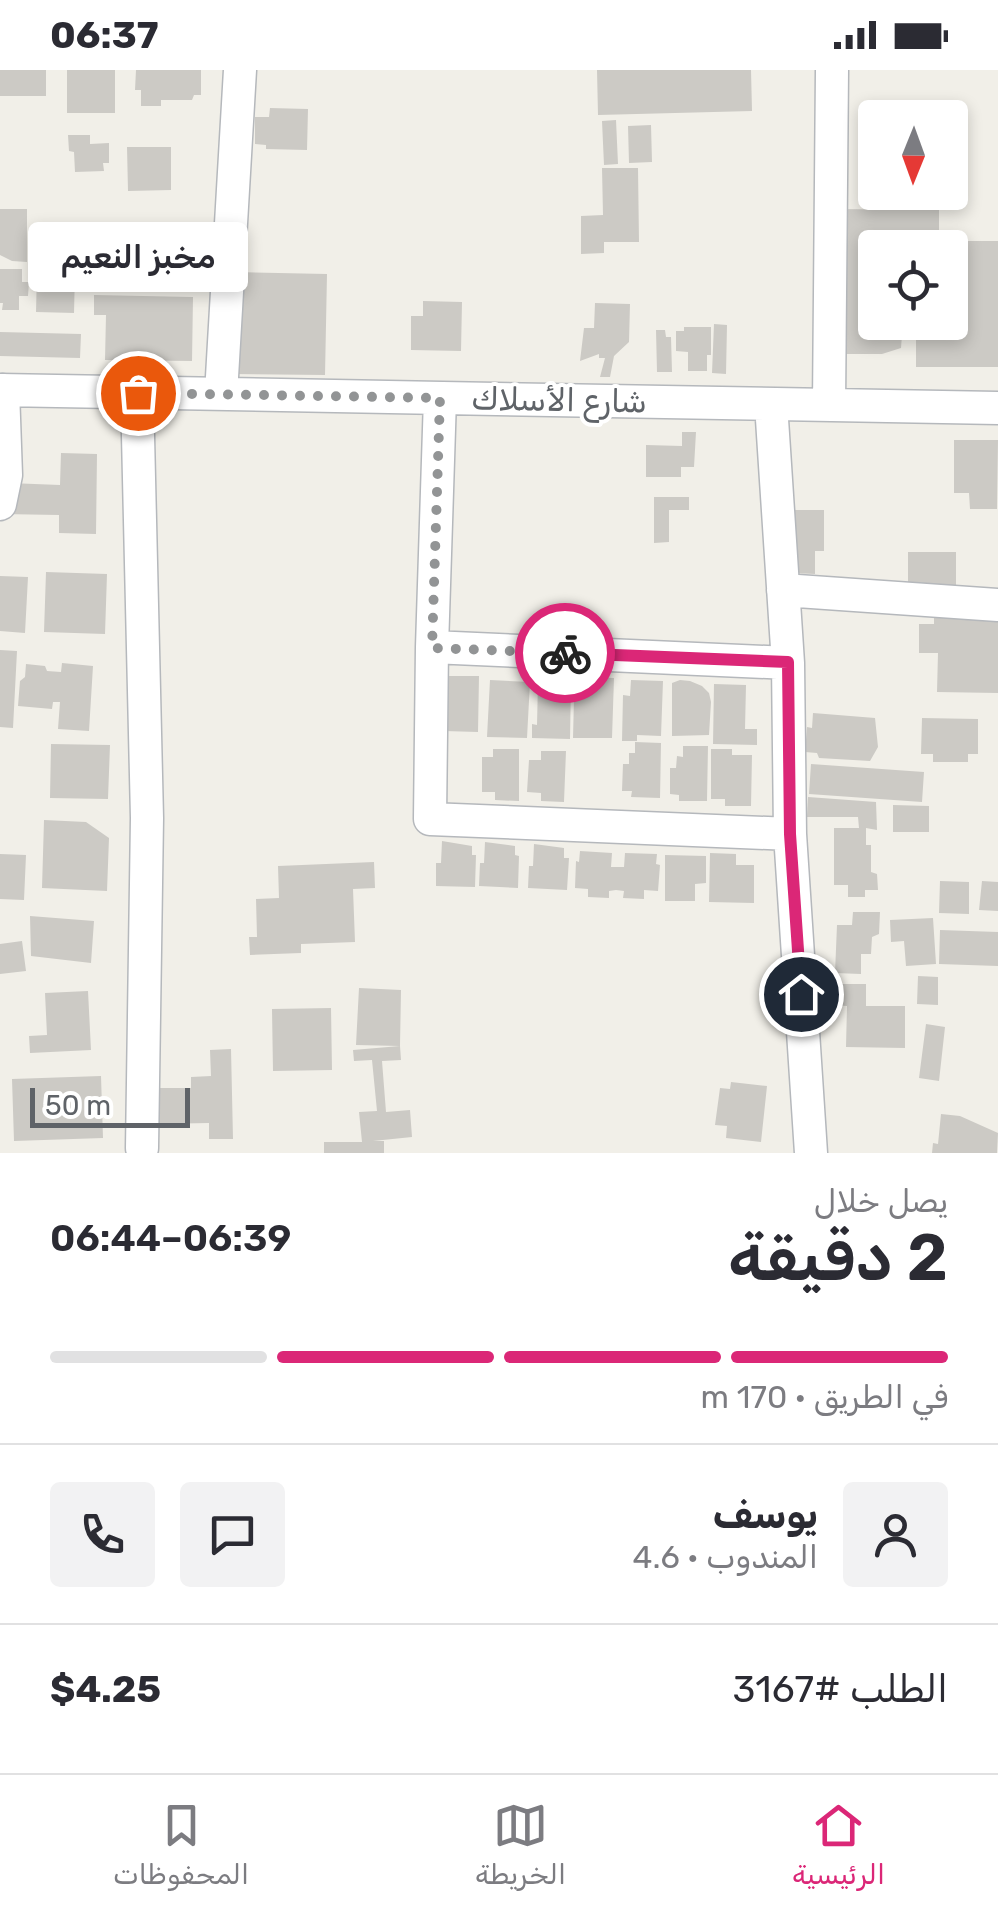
<!DOCTYPE html>
<html lang="ar">
<meta charset="utf-8">
<style>
body{margin:0;font-family:Rubik,"Noto Naskh Arabic",sans-serif;background:#f2f2f3;color:#2b2b33;direction:rtl;height:100vh;display:flex;flex-direction:column;font-size:38px;white-space:nowrap}
*{box-sizing:border-box;margin:0}
p{font-size:32px;color:#7c7c81}
.icon{flex:none;width:55px;height:55px;fill:none;stroke:currentColor;stroke-width:2;stroke-linecap:round;stroke-linejoin:round}
.map{position:relative;height:1083px;overflow:hidden;direction:ltr}
.panel{display:flex;flex-direction:column;background:#fff;flex:1}
.panel>*{flex:none}
.needle{width:65px;rotate:181deg}
.buttons{position:absolute;left:858px;top:30px;display:grid;gap:20px}
.buttons a{display:grid;place-items:center;width:110px;height:110px;border-radius:10px;background:#fff;box-shadow:0 5px 15px #0003;font-size:50px}
.scale{position:absolute;left:30px;bottom:25px;width:160px;box-sizing:border-box;padding-left:10px;border:5px solid #5f6368;border-top:0;font-size:28px;line-height:35px;white-space:nowrap;color:#5f6368;-webkit-text-stroke:8px #fff;paint-order:stroke}
.pin{position:absolute;display:grid;place-items:center;width:85px;height:85px;color:#fff;margin:-42px;border:5px solid #fff;border-radius:50%;box-shadow:0 2px 10px #0007}
.courier{position:absolute;display:grid;place-items:center;width:100px;height:100px;margin:-50px;border:8px solid #db2777;border-radius:50%;background:#fff;color:#222;box-shadow:0 2px 12px #0007}
.bubble{position:absolute;height:70px;border-radius:10px;background:#fff;box-shadow:0 5px 15px #0003;font-size:32px;font-weight:600;line-height:70px;text-align:center;direction:rtl}
.overview em{font-style:normal;font-weight:600}
.overview div{display:flex;flex-direction:column-reverse}
.overview{display:flex;align-items:center;justify-content:space-between;height:170px;padding:0 50px}
h1{font-size:65px;font-weight:600;line-height:75px}
.bar{display:grid;grid-template-columns:repeat(4,1fr);gap:15px 10px;align-content:center;height:120px;padding:0 50px}
.bar i{height:12px;border-radius:8px;background:#e1e1e2}
.bar .active{background:#db2777}
.bar p{grid-column:span 4}
.line{display:flex;align-items:center;gap:25px;padding:0 50px;border-top:2px solid #e1e1e2}
.line div{flex:1}
.round{display:grid;place-items:center;flex:none;width:105px;height:105px;border-radius:10px;background:#f2f2f3}
.status{display:flex;justify-content:space-between;align-items:center;height:70px;padding:0 50px;background:#fff;direction:ltr}
.status svg{height:28px;fill:currentColor}
.tabs{display:flex;justify-content:space-around;align-items:center;height:140px;border-top:2px solid #e1e1e2;background:#fff;font-size:28px;color:#7c7c81}
.tabs a{display:grid;justify-items:center;gap:5px}
.tabs .active{color:#db2777}
.map>svg:first-child{display:block}
</style>
<div class="status"><b>06:37</b><svg viewBox="0 0 49 12"><path d="M0 12V9h3v3zM5 12V6h3v6zM10 12V3h3v9zM15 12V0h3v12zM26 1h20v11H26zM47 4h2v5h-2z"/></svg></div>
<div class="map">
<svg width="998" height="1083" viewBox="0 0 998 1083">
<rect width="100%" height="100%" fill="#f1efe8"/>
<path fill="#cccac5" d="M 0,0 L 46,0 L 46,26 L 0,26 Z
M 67,0 L 115,0 L 115,43 L 67,43 Z
M 136,0 L 201,0 L 201,25 L 194,25 L 192,30 L 161,30 L 161,36 L 141,36 L 141,20 L 135,20 Z
M 597,0 L 751,0 L 752,41 L 598,45 Z
M 270,38 L 308,39 L 307,80 L 266,79 L 266,75 L 255,74 L 255,47 L 269,47 Z
M 616,50 L 618,94 L 604,95 L 602,51 Z
M 651,55 L 652,92 L 629,93 L 628,56 Z
M 68,65 L 90,65 L 90,74 L 109,73 L 109,93 L 103,93 L 104,101 L 75,102 L 74,82 L 69,81 Z
M 127,77 L 171,77 L 171,120 L 128,121 Z
M 602,98 L 638,98 L 639,172 L 604,172 L 604,183 L 581,184 L 581,146 L 603,145 Z
M 0,139 L 27,139 L 27,192 L 12,191 L 0,185 Z
M 835,139 L 939,140 L 939,171 L 998,171 L 998,297 L 916,297 L 916,252 L 950,252 L 950,178 L 875,178 L 875,195 L 870,195 L 870,219 L 875,223 L 875,252 L 903,252 L 901,278 L 882,284 L 835,284 Z
M 165,161 L 166,214 L 121,215 L 121,183 L 132,182 L 132,174 L 136,174 L 135,162 Z
M 0,199 L 22,199 L 22,212 L 29,212 L 28,226 L 19,226 L 19,240 L 2,240 L 3,233 L 0,233 Z
M 37,201 L 75,202 L 74,243 L 36,242 Z
M 233,202 L 327,204 L 325,305 L 231,304 Z
M 94,225 L 193,227 L 192,291 L 105,290 L 106,245 L 94,245 Z
M 423,231 L 462,232 L 461,281 L 411,280 L 411,246 L 423,246 Z
M 595,233 L 630,234 L 629,272 L 614,286 L 610,307 L 600,307 L 605,288 L 599,288 L 599,284 L 580,291 L 584,258 L 594,258 Z
M 714,254 L 727,255 L 726,304 L 712,303 Z
M 684,257 L 711,257 L 711,285 L 707,285 L 707,301 L 688,301 L 688,282 L 676,281 L 676,261 L 684,261 Z
M 656,260 L 665,260 L 666,267 L 671,267 L 672,302 L 657,302 Z
M 0,262 L 81,264 L 80,288 L 0,286 Z
M 682,362 L 696,362 L 694,397 L 681,397 L 681,407 L 646,407 L 646,375 L 682,376 Z
M 954,370 L 998,370 L 997,439 L 970,439 L 969,423 L 954,423 Z
M 61,383 L 97,384 L 96,464 L 59,463 L 59,445 L 1,444 L 9,413 L 60,415 Z
M 654,427 L 689,427 L 689,440 L 669,440 L 669,472 L 654,473 Z
M 794,440 L 824,440 L 824,481 L 815,481 L 815,504 L 792,503 Z
M 908,482 L 956,482 L 956,518 L 908,518 Z
M 46,502 L 107,504 L 105,564 L 44,562 Z
M 0,506 L 28,507 L 25,563 L 0,561 Z
M 934,546 L 998,547 L 998,623 L 937,622 L 938,583 L 919,583 L 919,554 L 934,554 Z
M 0,580 L 17,581 L 13,658 L 0,657 Z
M 62,593 L 93,596 L 89,661 L 58,659 L 60,632 L 53,632 L 52,639 L 18,636 L 20,611 L 25,607 L 26,594 L 45,596 L 47,601 L 61,602 Z
M 444,606 L 479,606 L 478,662 L 444,661 Z
M 585,607 L 614,608 L 612,668 L 573,668 L 574,628 L 584,629 Z
M 490,610 L 530,612 L 527,668 L 487,667 Z
M 631,610 L 663,611 L 661,666 L 637,665 L 637,671 L 622,671 L 623,625 L 630,626 Z
M 680,610 L 690,611 L 702,616 L 709,623 L 711,632 L 709,665 L 672,666 L 672,613 Z
M 538,612 L 571,613 L 570,669 L 532,668 L 532,654 L 537,655 Z
M 714,614 L 746,615 L 745,659 L 757,659 L 757,675 L 713,674 Z
M 813,643 L 875,648 L 878,677 L 870,691 L 819,688 L 817,683 L 805,682 L 807,657 L 812,658 Z
M 922,648 L 978,649 L 978,684 L 968,684 L 968,692 L 933,692 L 933,684 L 921,684 Z
M 635,672 L 661,673 L 660,728 L 631,727 L 632,721 L 622,721 L 623,694 L 629,694 L 629,683 L 635,683 Z
M 51,674 L 110,675 L 108,729 L 50,728 Z
M 683,676 L 708,676 L 707,731 L 679,731 L 679,725 L 670,724 L 670,698 L 676,698 L 677,686 L 683,687 Z
M 493,679 L 519,679 L 519,731 L 495,730 L 495,722 L 482,722 L 482,687 L 493,687 Z
M 711,679 L 732,679 L 732,685 L 752,685 L 751,736 L 725,736 L 725,729 L 711,729 Z
M 541,681 L 566,681 L 564,732 L 541,731 L 541,723 L 527,722 L 529,690 L 541,690 Z
M 811,694 L 924,702 L 922,732 L 809,724 Z
M 808,727 L 876,732 L 877,760 L 866,758 L 866,775 L 871,775 L 871,802 L 877,804 L 878,820 L 865,820 L 865,827 L 848,827 L 848,815 L 834,815 L 834,758 L 859,758 L 858,747 L 807,747 Z
M 893,735 L 929,736 L 929,762 L 893,762 Z
M 44,750 L 86,752 L 109,768 L 107,821 L 42,818 Z
M 442,771 L 472,776 L 472,785 L 476,785 L 475,817 L 436,816 L 436,793 L 441,793 Z
M 485,772 L 515,776 L 515,785 L 519,786 L 518,818 L 479,816 L 480,793 L 484,793 Z
M 534,774 L 564,778 L 564,788 L 569,788 L 567,820 L 528,818 L 529,796 L 533,796 Z
M 580,781 L 612,783 L 611,797 L 624,797 L 625,783 L 657,784 L 656,794 L 660,795 L 658,821 L 644,820 L 644,829 L 623,828 L 624,821 L 616,820 L 609,821 L 609,828 L 588,827 L 588,819 L 575,818 L 576,791 L 579,792 Z
M 710,783 L 736,784 L 736,795 L 754,795 L 754,833 L 709,832 Z
M 0,784 L 26,785 L 24,830 L 0,829 Z
M 665,785 L 706,786 L 706,813 L 695,814 L 695,831 L 665,831 Z
M 374,792 L 375,818 L 353,819 L 355,872 L 301,874 L 301,883 L 250,885 L 249,867 L 257,867 L 256,829 L 279,828 L 278,796 Z
M 940,811 L 969,812 L 969,844 L 939,843 Z
M 982,811 L 998,812 L 998,841 L 979,840 Z
M 853,842 L 880,842 L 879,864 L 872,867 L 871,884 L 861,884 L 861,904 L 835,903 L 837,855 L 852,855 Z
M 30,846 L 94,851 L 91,893 L 31,886 Z
M 933,848 L 936,894 L 906,896 L 904,871 L 891,872 L 890,850 Z
M 940,860 L 998,862 L 998,896 L 939,894 Z
M 22,871 L 26,901 L 0,904 L 0,874 Z
M 918,906 L 938,907 L 938,935 L 917,934 Z
M 832,914 L 866,914 L 866,936 L 905,936 L 905,978 L 846,977 L 847,936 L 832,935 Z
M 359,918 L 401,920 L 400,976 L 356,975 Z
M 88,921 L 91,980 L 30,983 L 29,966 L 47,965 L 45,923 Z
M 331,938 L 332,1000 L 273,1001 L 272,939 Z
M 926,954 L 945,957 L 939,1011 L 919,1008 Z
M 400,976 L 401,990 L 382,991 L 386,1042 L 410,1040 L 412,1067 L 373,1071 L 384,1071 L 384,1083 L 324,1083 L 324,1072 L 362,1072 L 359,1042 L 377,1041 L 372,990 L 354,991 L 353,980 Z
M 231,979 L 233,1069 L 209,1069 L 209,1053 L 158,1054 L 157,1018 L 191,1018 L 191,1007 L 211,1006 L 210,980 Z
M 101,1006 L 103,1068 L 14,1071 L 12,1009 Z
M 731,1012 L 767,1016 L 761,1072 L 726,1068 L 727,1056 L 715,1055 L 720,1018 L 730,1019 Z
M 941,1044 L 960,1046 L 998,1063 L 997,1083 L 932,1083 L 933,1073 L 938,1074 Z"/>
<g fill="none" stroke-linecap="round" stroke-linejoin="round">
<defs>
<path id="minor" d="M 0,320 L 998,338
M 137,323 L 147,748 L 142,1078
M 221,324 L 240,0
M 771,334 L 788,593 L 790,764 L 811,1083
M 829,335 L 832,0
M 0,434 L 6,405 L 3,320
M 783,520 L 998,535
M 432,577 L 440,328
M 788,593 L 432,577 L 430,749 L 790,764"/>
</defs>
<use href="#minor" stroke="#b5b8bc" stroke-width="35"/>
<use href="#minor" stroke="#fff" stroke-width="32"/>
</g>
<g fill="none" stroke-linecap="round" stroke-linejoin="round">
<path stroke="#929495" stroke-width="10" stroke-dasharray="0 18" d="M 138,323 L 440,328 L 432,578 L 565,583"/>
<path stroke="#db2777" stroke-width="12" d="M 565,583 L 788,592 L 790,764 L 801,924"/>
</g>
<g text-anchor="middle" dominant-baseline="central" stroke-width="8" stroke-linejoin="round" paint-order="stroke">
<g font-size="32" fill="#5f6368" stroke="#fff">
<text transform="translate(559 330) rotate(1)">شارع الأسلاك</text>
</g>
</g>
</svg>
<div class="buttons">
<a><svg class="needle" viewBox="-14 -14 28 28"><path d="M0-13l5 13h-10z" fill="#e53935"/><path d="M0 13l5-13h-10z" fill="#7c7c81"/></svg></a>
<a><svg class="icon" aria-label="locate" viewBox="0 0 24 24"><circle cx="12" cy="12" r="6"/><path d="M12 2v4M12 18v4M2 12h4M18 12h4"/></svg></a>
</div>
<div class="scale">50 m</div>
<div class="pin" style="left:138px;top:323px;background:#ea580c"><svg class="icon" aria-label="bag" viewBox="0 0 24 24"><path d="M5 8h14l-1 12H6zM9 8a3 3 0 0 1 6 0"/></svg></div>
<div class="pin" style="left:801px;top:924px;background:#1f2937"><svg class="icon" aria-label="home" viewBox="0 0 24 24"><path d="M3 11l9-7 9 7M6 9v11h12V9"/></svg></div>
<div class="courier" style="left:565px;top:583px"><svg class="icon" aria-label="bike" viewBox="0 0 24 24"><circle cx="6" cy="16" r="4"/><circle cx="18" cy="16" r="4"/><path d="M6 16l4-8h5l3 8M10 8l3 8H6M13 5h3"/></svg></div>
<div class="bubble" style="left:28px;top:152px;width:220px">مخبز النعيم</div>
</div>
<section class="panel">
<div class="overview"><div><h1>2 دقيقة</h1><p>يصل خلال</p></div><em>06:39–06:44</em></div>
<div class="bar"><i class="active"></i><i class="active"></i><i class="active"></i><i></i><p>في الطريق · 170 m</p></div>
<div class="line" style="height:180px"><a class="round"><svg class="icon" aria-label="person" viewBox="0 0 24 24"><circle cx="12" cy="8" r="4"/><path d="M4 21q1-7 8-7t8 7"/></svg></a><div><b>يوسف</b><p>المندوب · 4.6</p></div><a class="round"><svg class="icon" aria-label="chat" viewBox="0 0 24 24"><path d="M4 5h16v11H9l-5 4z"/></svg></a><a class="round"><svg class="icon" aria-label="phone" viewBox="0 0 24 24"><path d="M5 4h4l2 5-3 2q2 4 5 5l2-3 5 2v4C11 20 4 13 5 4z"/></svg></a></div>
<div class="line" style="height:130px"><div>الطلب #3167</div><b>$4.25</b></div>
</section>
<nav class="tabs">
<a class="active"><svg class="icon" aria-label="home" viewBox="0 0 24 24"><path d="M3 11l9-7 9 7M6 9v11h12V9"/></svg>الرئيسية</a>
<a><svg class="icon" aria-label="map" viewBox="0 0 24 24"><path d="M3 6l6-2 6 2 6-2v14l-6 2-6-2-6 2zM9 4v14M15 6v14"/></svg>الخريطة</a>
<a><svg class="icon" aria-label="saved" viewBox="0 0 24 24"><path d="M7 4h10v16l-5-4-5 4z"/></svg>المحفوظات</a>
</nav>
